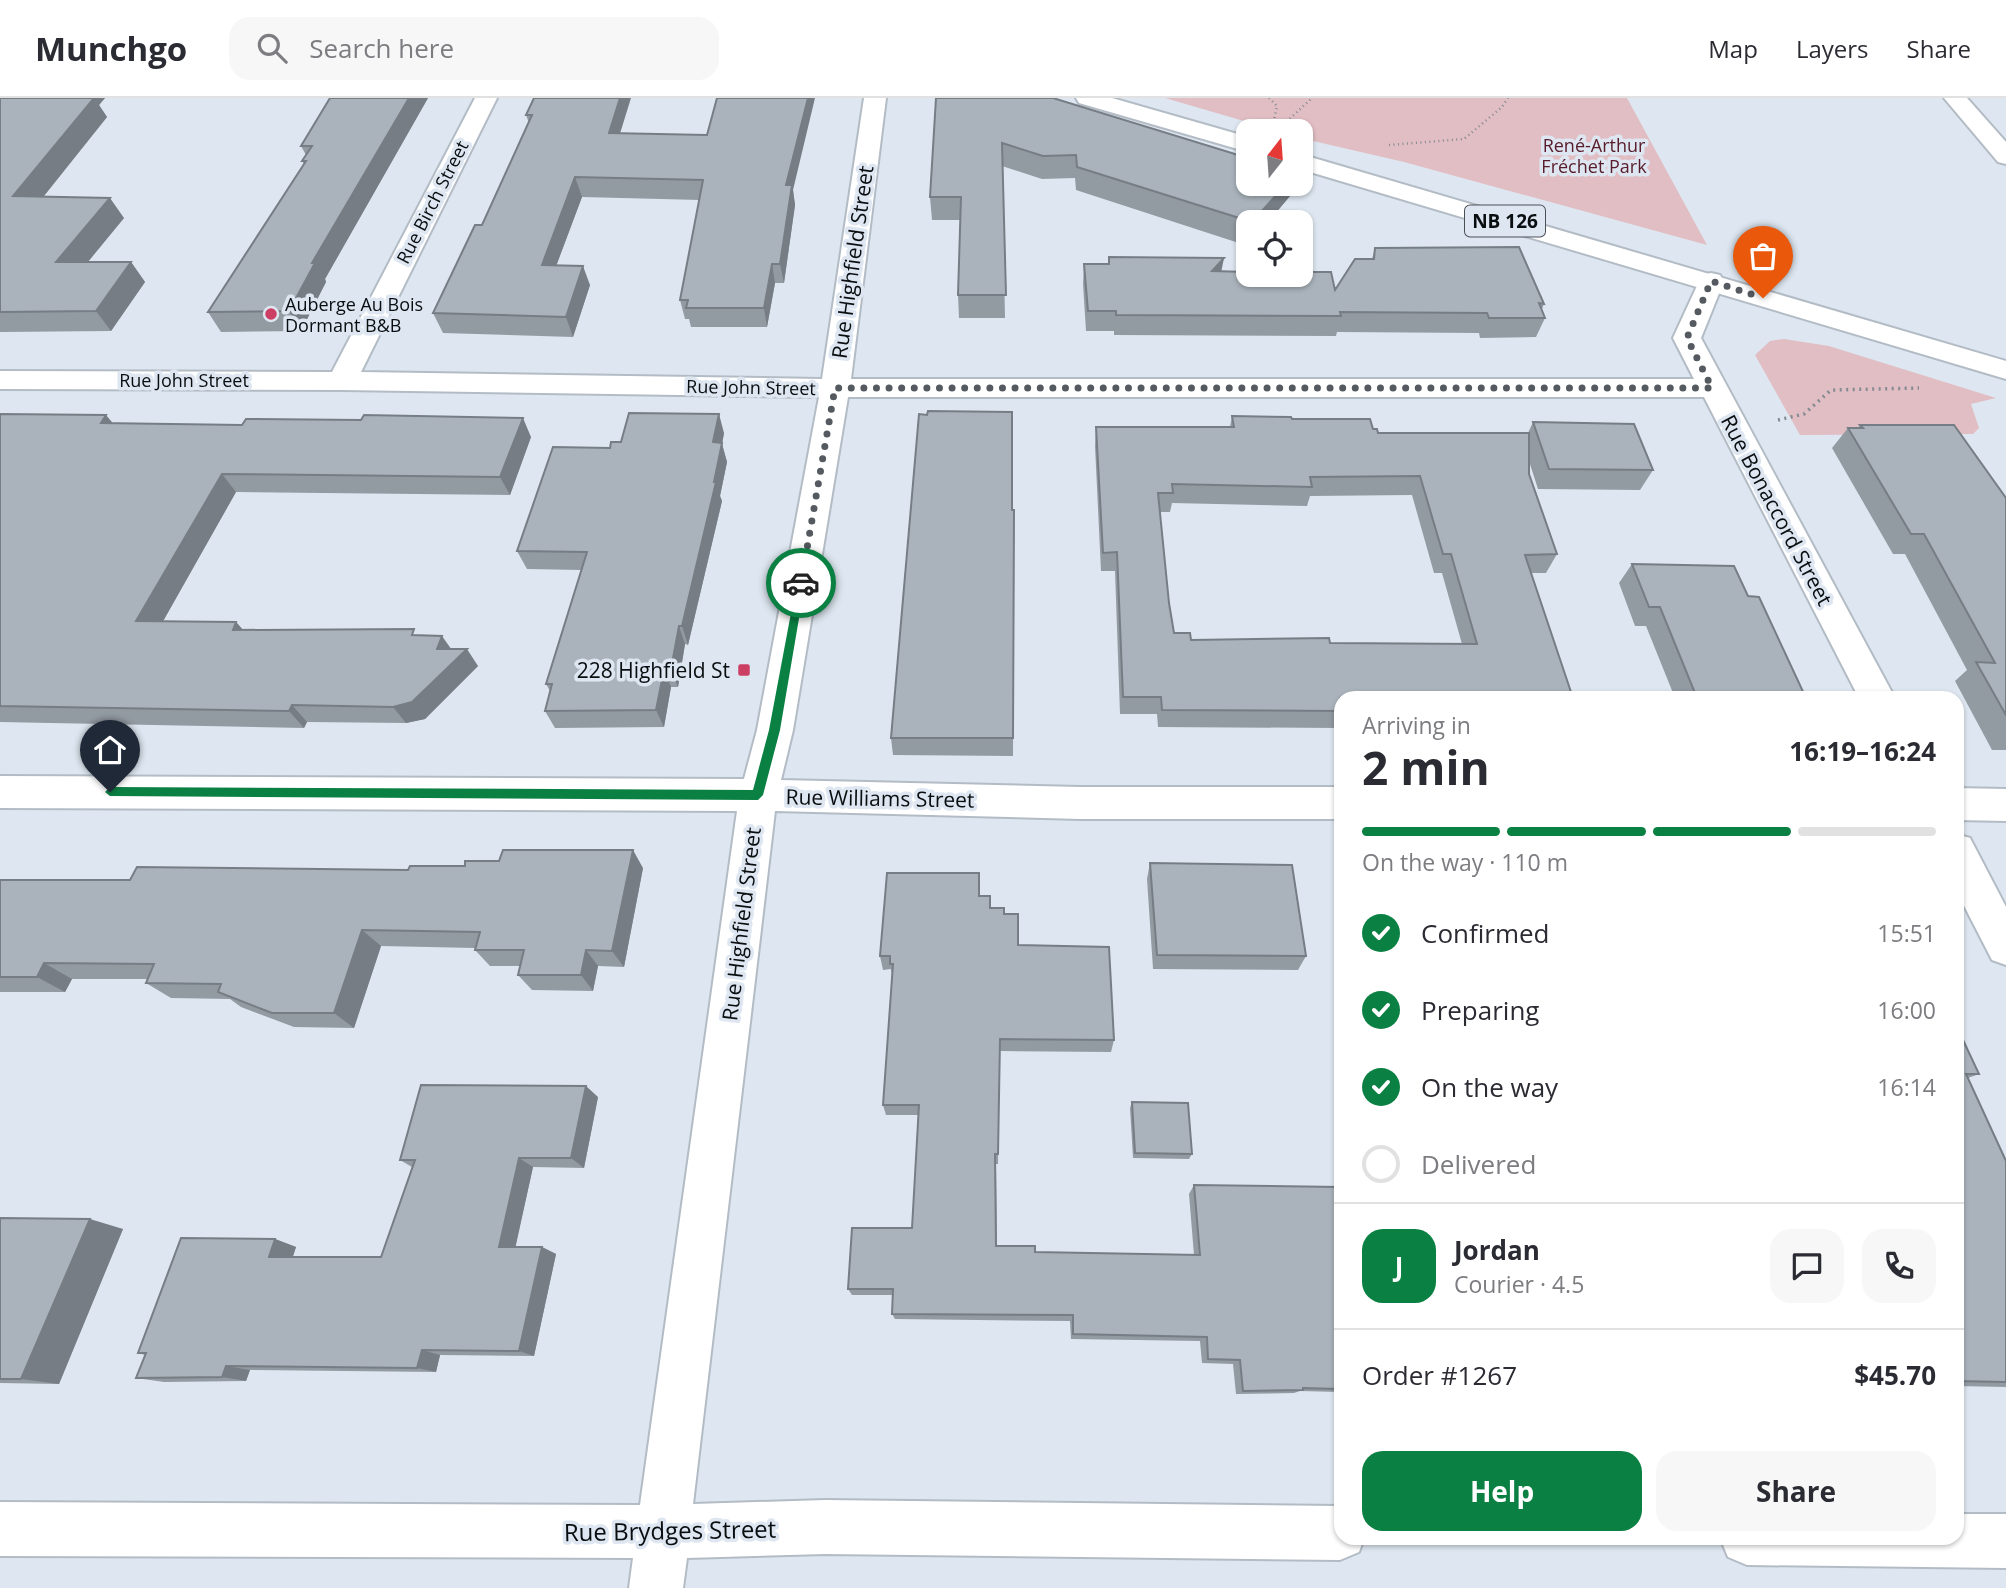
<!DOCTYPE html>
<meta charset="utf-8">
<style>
body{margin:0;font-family:"Open Sans",sans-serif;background:#f7f7f7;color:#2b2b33;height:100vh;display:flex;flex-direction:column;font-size:26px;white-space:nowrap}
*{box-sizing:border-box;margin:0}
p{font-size:23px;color:#7c7c81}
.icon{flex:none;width:38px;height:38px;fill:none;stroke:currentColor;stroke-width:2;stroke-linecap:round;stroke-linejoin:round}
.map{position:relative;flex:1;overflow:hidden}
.side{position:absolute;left:1334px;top:593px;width:630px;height:854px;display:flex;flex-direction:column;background:#fff;border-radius:21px;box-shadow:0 2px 5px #0004}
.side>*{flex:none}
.needle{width:46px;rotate:17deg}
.tools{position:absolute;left:1236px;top:21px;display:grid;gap:14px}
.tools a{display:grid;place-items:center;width:77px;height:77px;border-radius:14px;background:#fff;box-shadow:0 2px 5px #0004;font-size:35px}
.pin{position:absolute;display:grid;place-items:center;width:60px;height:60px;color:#fff;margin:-72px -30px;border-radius:50% 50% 50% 0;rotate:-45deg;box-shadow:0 0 7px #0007}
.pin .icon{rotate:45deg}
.courier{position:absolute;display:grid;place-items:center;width:70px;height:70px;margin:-35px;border:5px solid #0b8043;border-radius:50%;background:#fff;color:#222;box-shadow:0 2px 9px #0007}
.head em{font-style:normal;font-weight:700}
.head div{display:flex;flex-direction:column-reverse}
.head{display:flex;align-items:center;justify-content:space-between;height:119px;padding:0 28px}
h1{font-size:46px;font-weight:700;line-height:52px}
.bar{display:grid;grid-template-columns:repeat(4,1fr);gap:10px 7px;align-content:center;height:84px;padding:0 28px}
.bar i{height:9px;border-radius:5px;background:#e1e1e2}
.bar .active{background:#0b8043}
.bar p{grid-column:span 4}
.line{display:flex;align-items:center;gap:18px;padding:0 28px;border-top:2px solid #e1e1e2}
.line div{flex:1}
.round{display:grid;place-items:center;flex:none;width:74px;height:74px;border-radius:21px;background:#f7f7f7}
ol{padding:0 28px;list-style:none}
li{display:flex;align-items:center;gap:21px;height:77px}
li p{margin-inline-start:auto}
li .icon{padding:7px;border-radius:50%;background:#0b8043;color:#fff;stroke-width:4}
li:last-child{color:#7c7c81}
li i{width:38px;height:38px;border:4px solid #e1e1e2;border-radius:50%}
.button{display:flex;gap:14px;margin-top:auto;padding:14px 28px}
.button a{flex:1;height:80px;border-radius:21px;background:#0b8043;color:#fff;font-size:28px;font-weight:700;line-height:80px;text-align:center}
.button a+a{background:#f7f7f7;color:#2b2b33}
header{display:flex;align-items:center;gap:42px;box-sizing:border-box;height:98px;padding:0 35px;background:#fff;border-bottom:2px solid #e1e1e2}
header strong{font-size:33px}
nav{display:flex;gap:38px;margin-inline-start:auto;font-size:24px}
.search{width:490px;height:63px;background:#f7f7f7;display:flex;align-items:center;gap:18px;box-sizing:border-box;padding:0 24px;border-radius:21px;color:#7c7c81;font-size:26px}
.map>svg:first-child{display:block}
</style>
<header>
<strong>Munchgo</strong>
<div class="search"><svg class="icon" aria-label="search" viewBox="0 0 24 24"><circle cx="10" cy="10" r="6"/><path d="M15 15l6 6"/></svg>Search here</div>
<nav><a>Map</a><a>Layers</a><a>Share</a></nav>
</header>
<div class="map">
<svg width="2006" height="1490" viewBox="0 0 2006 1490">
<rect width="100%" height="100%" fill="#dee7f1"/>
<path fill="#e1bec3" d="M 1165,0 L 1627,0 L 1707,147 L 1404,64 L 1300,40 L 1300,33 L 1278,33 Z
M 1784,241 L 1829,248 L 1996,300 L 1971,306 L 1979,330 L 1973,336 L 1800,337 L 1755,257 L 1770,243 Z"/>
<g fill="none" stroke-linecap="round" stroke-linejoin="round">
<defs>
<path id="minor" d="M 475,0 L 497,0 L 361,274 L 822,281 L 864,0 L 886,0 L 851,281 L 1694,281 L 1673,240 L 1702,177 L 1711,175 L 1720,177 L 1724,183 L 1701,240 L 1895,600 L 1859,600 L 1704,299 L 848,299 L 793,632 L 781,682 L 1080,689 L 1340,689 L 1340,721 L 1080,721 L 775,713 L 693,1406 L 825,1402 L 1340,1408 L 1340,1440 L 1364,1440 L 1359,1454 L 1340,1462 L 825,1456 L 687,1460 L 683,1490 L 629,1490 L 633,1460 L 0,1458 L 0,1404 L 640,1407 L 737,713 L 0,710 L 0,678 L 744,681 L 757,632 L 819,299 L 342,292 L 0,291 L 0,273 L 332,274 Z
M 1944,0 L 1967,0 L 2006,44 L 2006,66 L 1998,64 Z
M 1956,690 L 2006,691 L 2006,723 L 1956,722 Z
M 1956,736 L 1970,740 L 2006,809 L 2006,867 L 1992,862 L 1956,792 Z
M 1956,1416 L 2006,1416 L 2006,1470 L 1747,1467 L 1728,1459 L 1720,1440 L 1956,1440 Z"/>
<path id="major" d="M 1076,0 L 1112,0 L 1248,39 L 1248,54 L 1079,5 Z
M 1300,56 L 2006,263 L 2006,281 L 1300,71 Z"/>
</defs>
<use href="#minor" stroke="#b3bcc5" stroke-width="4"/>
<use href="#major" stroke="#b3bcc5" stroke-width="4"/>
<path stroke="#838a91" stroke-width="2.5" stroke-dasharray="1 3.5" stroke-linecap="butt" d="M 1269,0 L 1277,8 L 1274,22
M 1280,30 L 1312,0
M 1389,47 L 1464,41 L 1502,9 L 1508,0"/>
<path stroke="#838a91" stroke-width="3.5" stroke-dasharray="2 4.5" stroke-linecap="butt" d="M 1778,322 L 1804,316 L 1831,292 L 1919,290"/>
<use href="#minor" fill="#fff" fill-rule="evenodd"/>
<use href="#major" fill="#fff" fill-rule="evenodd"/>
</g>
<path fill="#929aa2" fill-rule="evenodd" d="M 0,0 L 105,0 L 99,7 L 107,19 L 43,99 L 124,120 L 88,164 L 131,164 L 145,184 L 111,233 L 0,234 Z
M 330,0 L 428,0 L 325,181 L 326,184 L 301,233 L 221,234 L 208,214 L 304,66 L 302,63 L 306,57 L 301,48 Z
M 534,0 L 620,35 L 793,92 L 795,107 L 784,185 L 775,185 L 767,229 L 691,229 L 689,221 L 685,221 L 680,202 L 700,102 L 582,99 L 556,168 L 590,187 L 573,239 L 443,235 L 433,215 L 482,127 L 529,25 L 526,17 Z
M 936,0 L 1290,98 L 1268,124 L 1248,124 L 1248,148 L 1076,92 L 1075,80 L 1042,81 L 1002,68 L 1005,220 L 959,220 L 958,197 L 960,122 L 932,122 L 930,99 Z
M 1375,150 L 1544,206 L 1542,211 L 1545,220 L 1536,239 L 1480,240 L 1479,235 L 1337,234 L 1336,238 L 1114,237 L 1114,233 L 1086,233 L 1083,186 L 1084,166 L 1108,166 L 1109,159 L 1221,173 L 1335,192 L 1372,161 Z
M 0,316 L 113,325 L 531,339 L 510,397 L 236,394 L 163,523 L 236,524 L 243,532 L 418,537 L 451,551 L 478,568 L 425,621 L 406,625 L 307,624 L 304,630 L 0,624 Z
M 1232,318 L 1292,321 L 1373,331 L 1378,335 L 1528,335 L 1533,324 L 1653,372 L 1640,392 L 1538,391 L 1529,363 L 1529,376 L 1557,456 L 1546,475 L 1531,475 L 1573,600 L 1340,600 L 1340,630 L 1158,629 L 1157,616 L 1120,616 L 1115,473 L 1101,473 L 1095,348 L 1096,329 L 1230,329 ZM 1412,397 L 1434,475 L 1442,475 L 1462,546 L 1330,545 L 1191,542 L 1174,535 L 1169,505 L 1160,414 L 1170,414 L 1172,405 L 1307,408 L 1310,398 Z
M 1860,327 L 2006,400 L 2006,652 L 1992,652 L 1955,583 L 1967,572 L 1905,456 L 1893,456 L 1832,350 L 1848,330 L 1858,330 Z
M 724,335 L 722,346 L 727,364 L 720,398 L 722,403 L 688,547 L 685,546 L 678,589 L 671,589 L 664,629 L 555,630 L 545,613 L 550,593 L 546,586 L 581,472 L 527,471 L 517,453 L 610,350 Z
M 1012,412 L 1014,412 L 1013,658 L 893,657 L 891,640 Z
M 1632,466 L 1748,498 L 1806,600 L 1675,600 L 1646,528 L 1635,528 L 1619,485 Z
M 1150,765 L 1306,858 L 1298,872 L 1153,871 L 1147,781 Z
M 643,770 L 624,869 L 598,868 L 593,893 L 532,892 L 518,877 L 520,868 L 490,868 L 475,852 L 475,850 L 381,848 L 354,930 L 294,929 L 241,909 L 230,901 L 171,900 L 146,885 L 147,881 L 72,881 L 65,894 L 0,894 L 0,782 L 130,782 L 408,772 Z
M 990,810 L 1004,816 L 1018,847 L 1114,942 L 1111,954 L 1000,953 L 998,1066 L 996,1066 L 997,1148 L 1035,1154 L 1194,1157 L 1189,1096 L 1194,1087 L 1340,1089 L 1340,1294 L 1300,1293 L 1294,1295 L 1236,1296 L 1233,1266 L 1202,1265 L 1200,1243 L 1071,1241 L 1070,1223 L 895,1221 L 892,1216 L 893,1197 L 852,1197 L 848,1191 L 912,1130 L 918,1017 L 886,1017 L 883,1007 L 892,877 L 891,871 L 883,872 L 880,858 Z
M 1956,927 L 1979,976 L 1968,980 L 2006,1063 L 2006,1289 L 1956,1288 Z
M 598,999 L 584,1070 L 533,1069 L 515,1149 L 542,1149 L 556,1156 L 534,1258 L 440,1257 L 436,1274 L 250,1272 L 246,1283 L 164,1284 L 136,1280 L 145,1257 L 138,1255 L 275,1141 L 296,1149 L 293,1159 L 381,1159 L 412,1069 L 400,1062 Z
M 1132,1004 L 1192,1056 L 1189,1061 L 1133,1060 L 1130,1010 Z
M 0,1120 L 123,1131 L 59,1286 L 0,1285 Z"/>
<path fill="#777d84" d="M 76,0 L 105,0 L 99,7 L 107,19 L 28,118 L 13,98 Z
M 409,0 L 428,0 L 325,181 L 326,184 L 301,233 L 289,213 L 312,165 Z
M 620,0 L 631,0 L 614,55 L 609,35 Z
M 808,0 L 815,0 L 793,92 L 795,107 L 784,185 L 780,166 L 786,87 Z
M 575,79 L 582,99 L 549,187 L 542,167 Z
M 1286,86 L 1293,86 L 1290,98 L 1268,124 L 1253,124 Z
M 110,100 L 124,120 L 71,184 L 56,164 Z
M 1224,160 L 1220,180 L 1212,173 Z
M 131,164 L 145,184 L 111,233 L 96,213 Z
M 772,166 L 775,185 L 767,229 L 764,210 Z
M 583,168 L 590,187 L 573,239 L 566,219 Z
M 719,316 L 724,335 L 722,346 L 727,364 L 720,398 L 722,403 L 688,547 L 682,528 L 714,384 L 713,344 Z
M 106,317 L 122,336 L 101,325 Z
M 523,320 L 531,339 L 510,397 L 500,379 Z
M 222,376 L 236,394 L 153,541 L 136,523 Z
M 236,524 L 252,542 L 233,532 Z
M 679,528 L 685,546 L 678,589 L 671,571 Z
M 442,538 L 454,555 L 467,551 L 478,568 L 425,621 L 406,625 L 393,609 L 437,551 Z
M 664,572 L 671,589 L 664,629 L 656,612 Z
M 292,607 L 307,624 L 304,630 L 289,613 Z
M 633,752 L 643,770 L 624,869 L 612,853 Z
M 362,832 L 381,848 L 354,930 L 334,915 Z
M 586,852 L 598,868 L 593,893 L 581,877 Z
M 44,865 L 72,881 L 65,894 L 37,879 Z
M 586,988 L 598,999 L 584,1070 L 571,1060 Z
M 519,1060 L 533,1069 L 514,1156 L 499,1149 Z
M 90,1121 L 123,1131 L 59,1286 L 21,1281 Z
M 275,1141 L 296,1149 L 290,1166 L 269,1159 Z
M 542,1149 L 556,1156 L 534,1258 L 519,1253 Z
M 422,1252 L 440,1257 L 436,1274 L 417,1270 Z
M 226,1268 L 250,1272 L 246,1283 L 222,1279 Z"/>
<path fill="#aab3bc" stroke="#777d84" stroke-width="2" fill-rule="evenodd" d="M 0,0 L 94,0 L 13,98 L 110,100 L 56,164 L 131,164 L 96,213 L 0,214 Z
M 330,0 L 409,0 L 312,165 L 315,165 L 289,213 L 208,214 L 306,63 L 302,63 L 312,48 L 301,48 Z
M 534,0 L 620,0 L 609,35 L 707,37 L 717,0 L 808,0 L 786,87 L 792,87 L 780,166 L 772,166 L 764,210 L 686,210 L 688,202 L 680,202 L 703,82 L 575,79 L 542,167 L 583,168 L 566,219 L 433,215 L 475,127 L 482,127 L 532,17 L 526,17 Z
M 936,0 L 1053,0 L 1248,60 L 1248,86 L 1286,86 L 1252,124 L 1077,69 L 1076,57 L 1043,58 L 1002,45 L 1006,197 L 958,197 L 961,99 L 930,99 Z
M 1519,149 L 1544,206 L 1539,205 L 1545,220 L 1489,220 L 1487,215 L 1340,214 L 1341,218 L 1116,217 L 1116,213 L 1088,213 L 1084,166 L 1109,166 L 1109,159 L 1224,160 L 1212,173 L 1248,174 L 1248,177 L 1300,177 L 1300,174 L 1331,174 L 1335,192 L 1355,161 L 1374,161 L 1375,150 Z
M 928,313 L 1012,314 L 1012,412 L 1014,412 L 1013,640 L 891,640 L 919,316 L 927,317 Z
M 629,315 L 719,316 L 713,344 L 722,345 L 714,384 L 716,384 L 682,528 L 679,528 L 671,571 L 664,572 L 656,612 L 545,613 L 552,586 L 546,586 L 587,454 L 517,453 L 553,349 L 610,350 L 611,344 L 621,344 Z
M 0,316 L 106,317 L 101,325 L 242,327 L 246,321 L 361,322 L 364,317 L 523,320 L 500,379 L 222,376 L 136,523 L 236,524 L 233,532 L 414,531 L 412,537 L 442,538 L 437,551 L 467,551 L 412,604 L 393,609 L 292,607 L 289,613 L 0,608 Z
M 1232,318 L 1291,319 L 1292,321 L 1370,321 L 1373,331 L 1377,331 L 1378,335 L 1529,335 L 1529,376 L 1557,456 L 1525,457 L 1573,600 L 1340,600 L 1340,613 L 1162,612 L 1161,599 L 1123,599 L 1117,454 L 1103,455 L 1096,329 L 1234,329 ZM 1420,378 L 1443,456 L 1451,456 L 1477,546 L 1330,545 L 1329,540 L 1191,542 L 1190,535 L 1174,535 L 1169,505 L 1158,395 L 1173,395 L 1172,386 L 1312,389 L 1310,379 Z
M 1533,324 L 1634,326 L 1653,372 L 1549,371 Z
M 1860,327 L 1954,327 L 2006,400 L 2006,617 L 1976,564 L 1995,565 L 1924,436 L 1911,436 L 1848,330 L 1863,330 Z
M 1632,466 L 1734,468 L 1748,498 L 1759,499 L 1806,600 L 1697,600 L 1660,509 L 1649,509 Z
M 503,752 L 633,752 L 612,853 L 586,852 L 581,877 L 518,877 L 524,852 L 475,852 L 480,834 L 362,832 L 334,915 L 272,915 L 218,894 L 221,886 L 146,885 L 154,866 L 44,865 L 37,879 L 0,879 L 0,782 L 130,782 L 137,769 L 408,772 L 410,768 L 465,768 L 465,763 L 499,763 Z
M 1150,765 L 1292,767 L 1306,858 L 1157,857 Z
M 887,775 L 979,775 L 979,798 L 990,798 L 990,810 L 1004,810 L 1004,816 L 1018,816 L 1018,847 L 1109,849 L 1114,942 L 1000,941 L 998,1056 L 995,1056 L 996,1148 L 1035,1148 L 1035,1154 L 1200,1157 L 1194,1087 L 1340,1089 L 1340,1291 L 1303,1290 L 1303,1292 L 1243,1293 L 1240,1262 L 1208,1261 L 1207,1239 L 1073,1236 L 1073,1217 L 892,1216 L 893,1191 L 848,1191 L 852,1130 L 912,1130 L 919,1007 L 883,1007 L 893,866 L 890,866 L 890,858 L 880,858 Z
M 1956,927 L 1979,976 L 1966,976 L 2006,1063 L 2006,1284 L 1956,1283 Z
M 421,987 L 586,988 L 571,1060 L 519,1060 L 499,1149 L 542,1149 L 519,1253 L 422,1252 L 417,1270 L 226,1268 L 222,1279 L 136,1280 L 146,1255 L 138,1255 L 181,1140 L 275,1141 L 269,1159 L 381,1159 L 415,1062 L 400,1062 Z
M 1132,1004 L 1188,1005 L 1192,1056 L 1135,1055 Z
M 0,1120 L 90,1121 L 21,1281 L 0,1281 Z"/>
<path fill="#0b8043" d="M 797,483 L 805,485 L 780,632 L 763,697 L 758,702 L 110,698 L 105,694 L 110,689 L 753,692 L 769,632 Z"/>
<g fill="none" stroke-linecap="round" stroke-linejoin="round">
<path stroke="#545a5f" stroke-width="7" stroke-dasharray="0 12.6" d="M 801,485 L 835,290 L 1712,290 L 1687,240 L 1711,183 L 1763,200"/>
</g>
<g fill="#cd3e64" stroke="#dee7f1" stroke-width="2.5">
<circle cx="271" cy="216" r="7"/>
<rect x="737" y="565" width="14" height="14" rx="3.5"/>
</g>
<g text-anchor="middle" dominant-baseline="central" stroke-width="7" stroke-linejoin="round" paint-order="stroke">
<g font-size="18" fill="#571b29" stroke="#dee7f1">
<text x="1594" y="47">René-Arthur<tspan x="1594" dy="21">Fréchet Park</tspan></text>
</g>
<g font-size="18" fill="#0a0e11" stroke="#dee7f1">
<text transform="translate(432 104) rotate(-63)">Rue Birch Street</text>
<text x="184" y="282">Rue John Street</text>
<text transform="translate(751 289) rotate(1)">Rue John Street</text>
</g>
<g font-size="18" fill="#0a0e11" stroke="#dee7f1" text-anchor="start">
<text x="285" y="206">Auberge Au Bois<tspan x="285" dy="21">Dormant B&amp;B</tspan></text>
</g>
<rect fill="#dee7f1" stroke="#4a4f54" stroke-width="2" x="1465" y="107.5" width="80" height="31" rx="5"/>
<g font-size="19" font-weight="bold" fill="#0a0e11">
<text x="1505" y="123">NB 126</text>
</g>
<g font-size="21" fill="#0a0e11" stroke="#dee7f1">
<text transform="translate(852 164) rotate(-82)">Rue Highfield Street</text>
<text transform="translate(1777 412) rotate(62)">Rue Bonaccord Street</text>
<text transform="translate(880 700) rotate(1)">Rue Williams Street</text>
<text transform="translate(741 826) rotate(-83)">Rue Highfield Street</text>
</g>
<g font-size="21" fill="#0a0e11" stroke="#dee7f1" text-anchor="end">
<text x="730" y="572">228 Highfield St</text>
</g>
<g font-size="24" fill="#0a0e11" stroke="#dee7f1">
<text transform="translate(670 1432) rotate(-1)">Rue Brydges Street</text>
</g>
</g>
</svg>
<div class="tools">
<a><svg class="needle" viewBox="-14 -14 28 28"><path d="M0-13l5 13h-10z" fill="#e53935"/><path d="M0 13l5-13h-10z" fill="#7c7c81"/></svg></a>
<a><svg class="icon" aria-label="locate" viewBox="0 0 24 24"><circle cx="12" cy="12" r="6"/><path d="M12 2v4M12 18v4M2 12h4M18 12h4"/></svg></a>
</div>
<div class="pin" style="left:1763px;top:200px;background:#ea580c"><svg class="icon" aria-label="bag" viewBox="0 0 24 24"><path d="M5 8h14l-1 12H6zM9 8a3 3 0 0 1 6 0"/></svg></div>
<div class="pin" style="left:110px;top:694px;background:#1f2937"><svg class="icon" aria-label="home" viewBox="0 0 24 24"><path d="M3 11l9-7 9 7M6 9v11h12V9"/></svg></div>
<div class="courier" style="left:801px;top:485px"><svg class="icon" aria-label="car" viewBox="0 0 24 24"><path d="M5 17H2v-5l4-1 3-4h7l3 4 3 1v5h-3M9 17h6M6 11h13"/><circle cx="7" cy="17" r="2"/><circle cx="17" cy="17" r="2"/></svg></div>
<section class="side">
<div class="head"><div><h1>2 min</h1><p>Arriving in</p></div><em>16:19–16:24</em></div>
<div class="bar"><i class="active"></i><i class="active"></i><i class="active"></i><i></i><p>On the way · 110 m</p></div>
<ol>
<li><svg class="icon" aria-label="check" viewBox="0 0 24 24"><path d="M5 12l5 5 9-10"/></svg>Confirmed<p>15:51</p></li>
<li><svg class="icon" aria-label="check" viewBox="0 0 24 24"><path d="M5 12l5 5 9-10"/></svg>Preparing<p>16:00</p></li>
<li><svg class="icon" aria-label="check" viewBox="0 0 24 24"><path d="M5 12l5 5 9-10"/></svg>On the way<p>16:14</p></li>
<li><i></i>Delivered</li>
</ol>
<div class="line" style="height:126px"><b class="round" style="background:#0b8043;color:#fff">J</b><div><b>Jordan</b><p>Courier · 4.5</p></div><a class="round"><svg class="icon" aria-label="chat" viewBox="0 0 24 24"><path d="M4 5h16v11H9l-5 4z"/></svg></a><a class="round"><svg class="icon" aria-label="phone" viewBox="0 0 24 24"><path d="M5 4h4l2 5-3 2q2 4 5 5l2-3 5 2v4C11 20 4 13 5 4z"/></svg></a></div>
<div class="line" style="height:91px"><div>Order #1267</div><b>$45.70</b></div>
<div class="button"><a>Help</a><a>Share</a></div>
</section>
</div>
